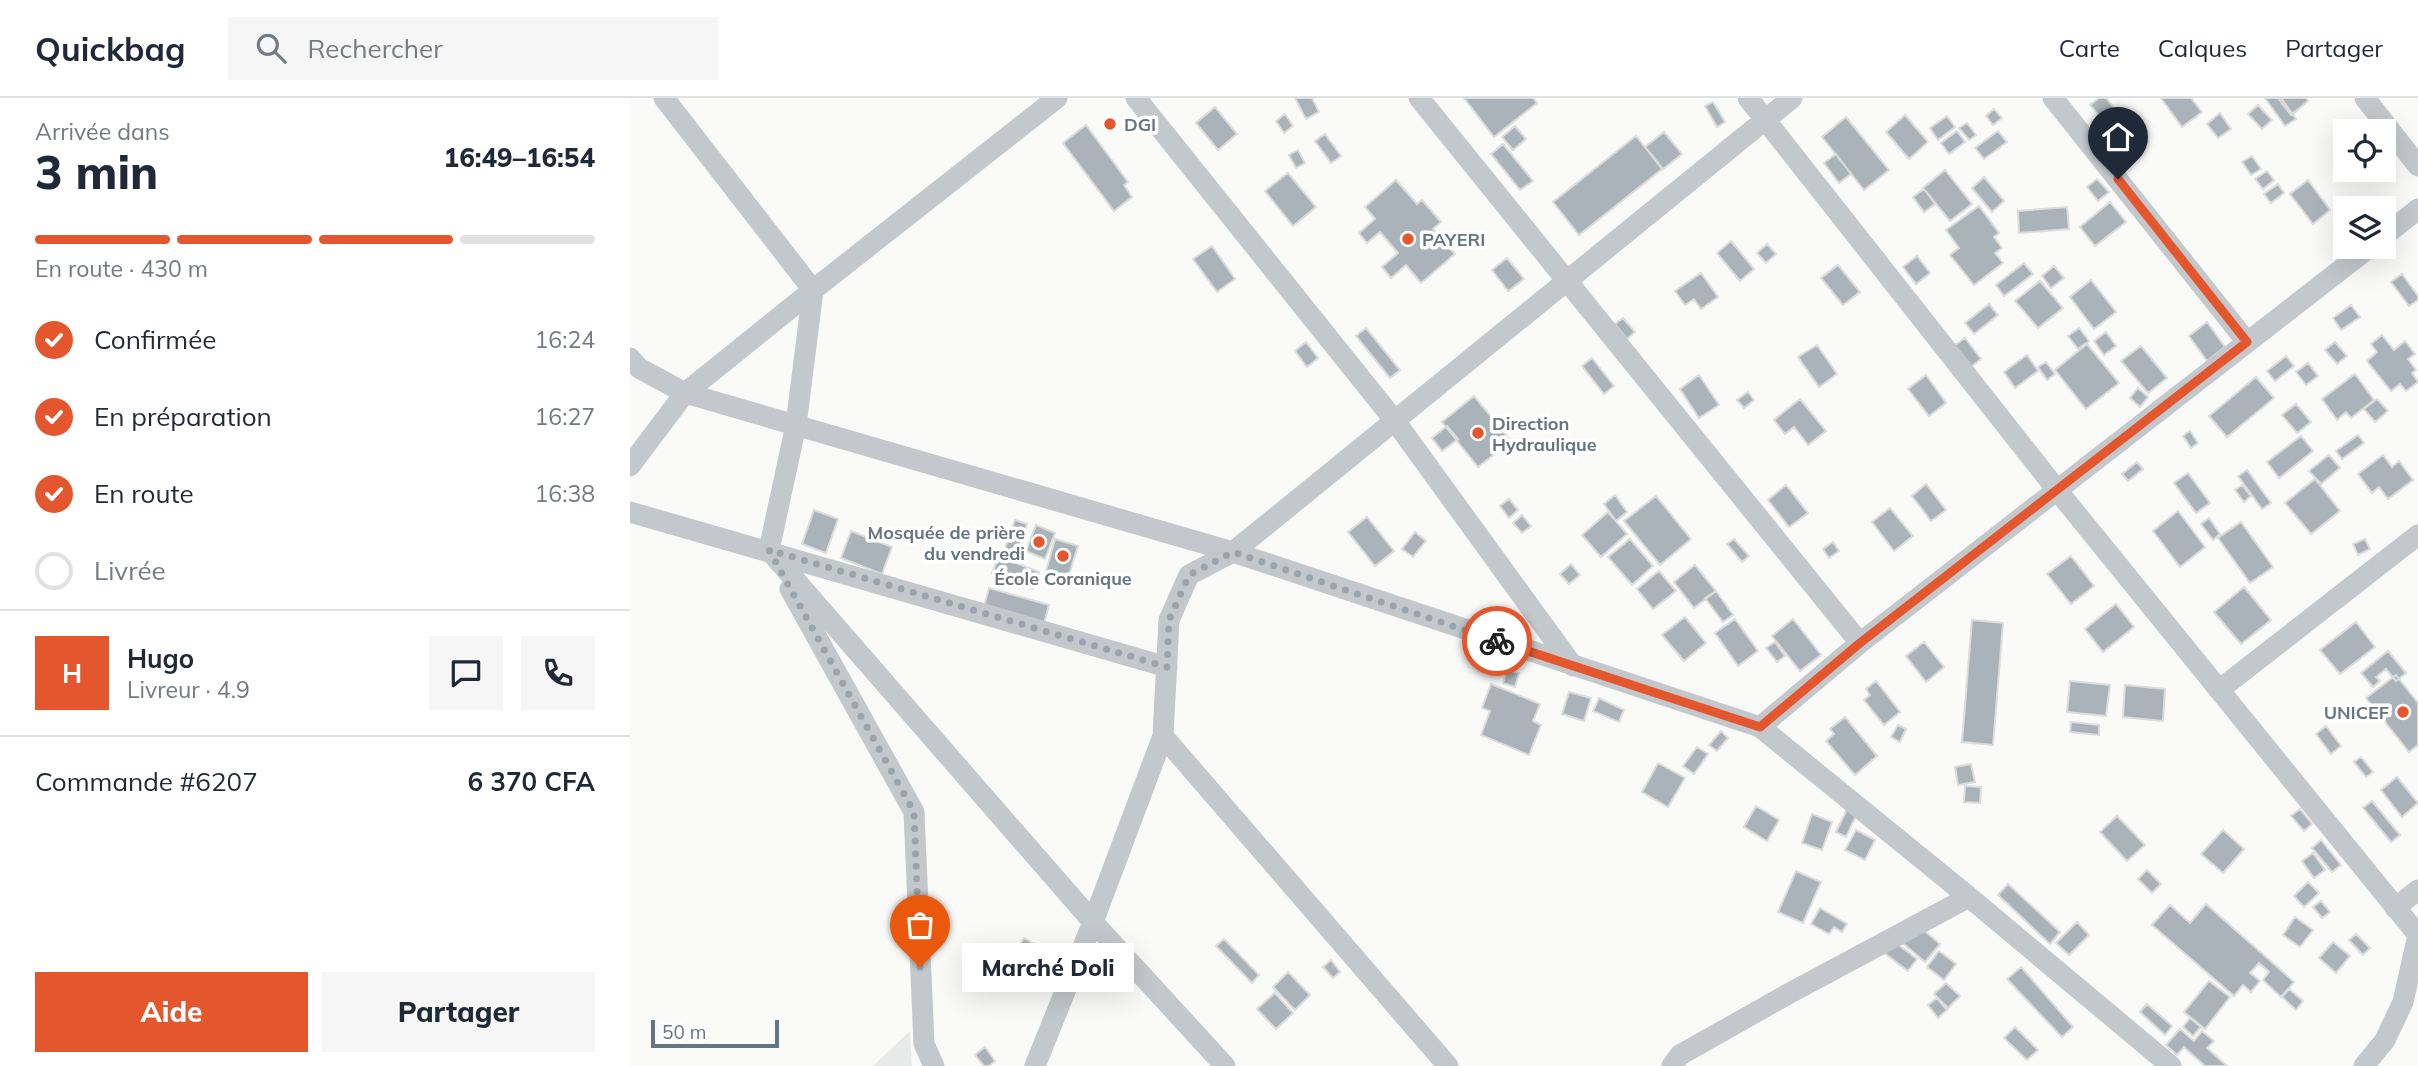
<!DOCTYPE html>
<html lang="fr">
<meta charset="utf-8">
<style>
body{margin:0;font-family:Mulish,sans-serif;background:#f6f6f7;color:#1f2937;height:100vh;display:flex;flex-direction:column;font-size:26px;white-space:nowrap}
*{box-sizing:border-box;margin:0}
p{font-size:23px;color:#747a83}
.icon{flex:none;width:38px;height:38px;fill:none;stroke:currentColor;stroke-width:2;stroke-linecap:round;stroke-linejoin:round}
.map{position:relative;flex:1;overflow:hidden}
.sheet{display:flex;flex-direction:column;background:#fff;width:630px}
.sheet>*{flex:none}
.controls{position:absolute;left:1703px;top:21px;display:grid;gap:14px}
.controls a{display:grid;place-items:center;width:63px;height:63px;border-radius:0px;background:#fff;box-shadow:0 7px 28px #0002;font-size:35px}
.scale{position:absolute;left:21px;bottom:18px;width:128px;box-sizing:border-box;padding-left:7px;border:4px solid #657683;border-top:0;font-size:19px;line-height:24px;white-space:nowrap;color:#657683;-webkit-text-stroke:5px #fff;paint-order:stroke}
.pin{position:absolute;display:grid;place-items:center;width:60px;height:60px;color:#fff;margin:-72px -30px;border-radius:50% 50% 50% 0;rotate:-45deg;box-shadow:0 0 7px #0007}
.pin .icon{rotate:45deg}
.courier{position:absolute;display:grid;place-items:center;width:70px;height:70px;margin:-35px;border:5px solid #e4572e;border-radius:50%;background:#fff;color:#222;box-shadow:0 2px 9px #0007}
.bubble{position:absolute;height:49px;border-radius:0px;background:#fff;box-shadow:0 7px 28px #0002;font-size:23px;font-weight:800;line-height:49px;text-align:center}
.head em{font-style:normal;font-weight:800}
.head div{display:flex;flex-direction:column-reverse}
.head{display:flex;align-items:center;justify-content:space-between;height:119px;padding:0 35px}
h1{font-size:46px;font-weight:800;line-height:52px}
.bar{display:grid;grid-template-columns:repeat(4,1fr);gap:10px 7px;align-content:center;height:84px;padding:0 35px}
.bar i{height:9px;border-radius:5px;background:#e0e1e3}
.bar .selected{background:#e4572e}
.bar p{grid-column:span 4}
.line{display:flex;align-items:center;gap:18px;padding:0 35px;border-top:2px solid #e0e1e3}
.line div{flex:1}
.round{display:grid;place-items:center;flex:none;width:74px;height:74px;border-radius:0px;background:#f6f6f7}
ol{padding:0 35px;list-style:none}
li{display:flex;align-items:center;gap:21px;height:77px}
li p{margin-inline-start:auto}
li .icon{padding:7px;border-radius:50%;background:#e4572e;color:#fff;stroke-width:4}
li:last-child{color:#747a83}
li i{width:38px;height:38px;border:4px solid #e0e1e3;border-radius:50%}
.primary-button{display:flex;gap:14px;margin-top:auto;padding:14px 35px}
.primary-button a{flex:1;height:80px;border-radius:0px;background:#e4572e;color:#fff;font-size:28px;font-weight:800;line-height:80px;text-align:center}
.primary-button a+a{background:#f6f6f7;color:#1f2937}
header{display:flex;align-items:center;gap:42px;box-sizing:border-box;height:98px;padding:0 35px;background:#fff;border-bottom:2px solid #e0e1e3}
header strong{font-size:33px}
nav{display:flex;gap:38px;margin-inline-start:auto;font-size:24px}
.search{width:490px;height:63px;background:#f6f6f7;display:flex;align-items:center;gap:18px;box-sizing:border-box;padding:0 24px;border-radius:0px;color:#747a83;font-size:26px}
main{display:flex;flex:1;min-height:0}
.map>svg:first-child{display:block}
</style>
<header>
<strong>Quickbag</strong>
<div class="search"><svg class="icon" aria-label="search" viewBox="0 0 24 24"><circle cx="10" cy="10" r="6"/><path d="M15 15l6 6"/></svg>Rechercher</div>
<nav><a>Carte</a><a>Calques</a><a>Partager</a></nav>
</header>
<main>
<section class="sheet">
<div class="head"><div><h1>3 min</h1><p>Arrivée dans</p></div><em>16:49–16:54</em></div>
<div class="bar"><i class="selected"></i><i class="selected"></i><i class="selected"></i><i></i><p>En route · 430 m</p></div>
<ol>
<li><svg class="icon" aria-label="check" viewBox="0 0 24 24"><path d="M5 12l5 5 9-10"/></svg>Confirmée<p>16:24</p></li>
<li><svg class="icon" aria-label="check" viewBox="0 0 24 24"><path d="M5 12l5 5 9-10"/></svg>En préparation<p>16:27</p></li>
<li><svg class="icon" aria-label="check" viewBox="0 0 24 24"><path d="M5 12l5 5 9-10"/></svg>En route<p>16:38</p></li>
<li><i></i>Livrée</li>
</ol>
<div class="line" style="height:126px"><b class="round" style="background:#e4572e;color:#fff">H</b><div><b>Hugo</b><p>Livreur · 4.9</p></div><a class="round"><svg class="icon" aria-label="chat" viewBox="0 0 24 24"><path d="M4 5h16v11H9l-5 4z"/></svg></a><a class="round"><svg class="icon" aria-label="phone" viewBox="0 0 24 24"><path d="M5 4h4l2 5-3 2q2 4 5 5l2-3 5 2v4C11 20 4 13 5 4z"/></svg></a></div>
<div class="line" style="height:91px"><div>Commande #6207</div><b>6 370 CFA</b></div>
<div class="primary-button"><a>Aide</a><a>Partager</a></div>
</section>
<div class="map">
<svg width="1788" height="968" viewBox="0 0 1788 968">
<rect width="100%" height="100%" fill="#fafaf8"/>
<path fill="#e8e9e9" d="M 280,933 L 282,968 L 243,968 Z"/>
<path fill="#aab3b9" stroke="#dcdcda" stroke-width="2" d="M 665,0 L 682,0 L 689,14 L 676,21 Z
M 834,0 L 903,0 L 907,5 L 864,39 Z
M 1469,0 L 1476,0 L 1484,10 L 1472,21 L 1460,7 Z
M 1531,0 L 1561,0 L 1572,14 L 1552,29 Z
M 1635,0 L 1651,0 L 1666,21 L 1655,28 Z
M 1648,0 L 1676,0 L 1678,3 L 1661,17 Z
M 1083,4 L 1095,24 L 1087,29 L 1075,8 Z
M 1628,7 L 1642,22 L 1632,31 L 1618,16 Z
M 585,9 L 607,36 L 588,52 L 566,25 Z
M 1364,11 L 1372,20 L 1363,27 L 1356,18 Z
M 1590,15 L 1601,31 L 1588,40 L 1577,26 Z
M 655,16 L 663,28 L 654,35 L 646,23 Z
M 1471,16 L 1482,30 L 1477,34 L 1466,21 Z
M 1275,17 L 1298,44 L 1279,61 L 1256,34 Z
M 1317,18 L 1325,29 L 1308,42 L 1300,30 Z
M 1216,19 L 1259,72 L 1234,92 L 1192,39 Z
M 1337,25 L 1346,37 L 1339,42 L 1329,30 Z
M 456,27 L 498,84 L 494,87 L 502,99 L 484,113 L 433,45 Z
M 885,28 L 896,41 L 883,52 L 872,39 Z
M 1327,33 L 1335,44 L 1319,56 L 1311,45 Z
M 1368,33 L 1377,44 L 1354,61 L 1345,50 Z
M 1034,34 L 1052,56 L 1033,71 L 1015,49 Z
M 695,36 L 711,58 L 701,65 L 685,43 Z
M 1006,38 L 1032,71 L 949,137 L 923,104 Z
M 873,46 L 903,83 L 890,92 L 861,56 Z
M 668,52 L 675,65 L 666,70 L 659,57 Z
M 1206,56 L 1221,76 L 1209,85 L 1194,65 Z
M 1622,58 L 1631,71 L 1621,77 L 1612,64 Z
M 1315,72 L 1342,106 L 1320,123 L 1293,90 Z
M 1637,73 L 1644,82 L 1633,91 L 1625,81 Z
M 658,75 L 686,109 L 663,128 L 635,93 Z
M 1354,79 L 1374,103 L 1362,114 L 1342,90 Z
M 1467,81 L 1479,94 L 1468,103 L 1457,89 Z
M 766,82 L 787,106 L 792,102 L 811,124 L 803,131 L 825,156 L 791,185 L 776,167 L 761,180 L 752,169 L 768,155 L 750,134 L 737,145 L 729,135 L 745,121 L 735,109 Z
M 1678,82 L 1700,112 L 1683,126 L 1660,96 Z
M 1648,86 L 1654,95 L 1641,105 L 1634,96 Z
M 1294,91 L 1305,106 L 1294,114 L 1283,99 Z
M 1480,104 L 1496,124 L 1465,148 L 1450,129 Z
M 1349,108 L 1369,135 L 1364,139 L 1372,150 L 1365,155 L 1373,165 L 1344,187 L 1320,157 L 1329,150 L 1316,132 Z
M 1437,109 L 1439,131 L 1389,135 L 1388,113 Z
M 1101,143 L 1124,171 L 1110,183 L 1087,155 Z
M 1137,146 L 1146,156 L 1136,165 L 1127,155 Z
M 582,148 L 605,181 L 587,194 L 563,161 Z
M 1287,158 L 1300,175 L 1286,186 L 1273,169 Z
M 877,160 L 894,181 L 878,193 L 862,172 Z
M 1394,165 L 1403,176 L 1374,198 L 1366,187 Z
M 1208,167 L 1230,194 L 1213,207 L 1191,180 Z
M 1424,168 L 1434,180 L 1421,190 L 1412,178 Z
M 1071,175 L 1088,199 L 1071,211 L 1064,201 L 1055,207 L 1045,193 Z
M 1772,176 L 1788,198 L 1788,202 L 1779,208 L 1761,184 Z
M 1461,182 L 1486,214 L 1464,231 L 1440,199 Z
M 1410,183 L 1433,210 L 1408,230 L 1385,203 Z
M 1359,206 L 1368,217 L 1344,236 L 1335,225 Z
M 1721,207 L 1730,219 L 1711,232 L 1703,220 Z
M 993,220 L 1005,234 L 997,241 L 985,226 Z
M 1577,224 L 1595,249 L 1577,263 L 1559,238 Z
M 736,230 L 770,272 L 760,280 L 726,238 Z
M 1449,230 L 1459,243 L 1448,251 L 1438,238 Z
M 1476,234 L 1486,248 L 1474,257 L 1464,243 Z
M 1752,237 L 1764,252 L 1775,243 L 1785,256 L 1778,261 L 1786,272 L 1782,275 L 1788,284 L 1776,293 L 1770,286 L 1761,293 L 1737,263 L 1747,254 L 1741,246 Z
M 1335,240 L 1351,261 L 1338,271 L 1321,250 Z
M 676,244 L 688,260 L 677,269 L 665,253 Z
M 1705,244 L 1717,258 L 1707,266 L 1695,252 Z
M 1457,246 L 1489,285 L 1456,311 L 1425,272 Z
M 1187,247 L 1207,276 L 1189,289 L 1168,259 Z
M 1511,248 L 1537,280 L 1518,295 L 1491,263 Z
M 1397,257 L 1408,273 L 1385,290 L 1374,274 Z
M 1656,258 L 1664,268 L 1645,283 L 1637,273 Z
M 962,260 L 984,288 L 974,296 L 952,268 Z
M 1416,264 L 1425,276 L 1417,282 L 1408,269 Z
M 1678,265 L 1688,278 L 1676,287 L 1666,274 Z
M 1725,276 L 1744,302 L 1721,320 L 1716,314 L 1707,322 L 1692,301 Z
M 1069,277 L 1089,307 L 1069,320 L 1050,291 Z
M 1296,277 L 1316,305 L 1299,318 L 1278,291 Z
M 1626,279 L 1644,300 L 1597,339 L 1579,318 Z
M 1508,290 L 1518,299 L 1510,309 L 1500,300 Z
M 1118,294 L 1124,302 L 1114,310 L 1107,302 Z
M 844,298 L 881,343 L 848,369 L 812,324 Z
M 1170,301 L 1196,333 L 1178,347 L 1164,329 L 1155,336 L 1144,322 Z
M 1747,301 L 1758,313 L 1745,324 L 1734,311 Z
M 1666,306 L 1681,324 L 1667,335 L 1652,317 Z
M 817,328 L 828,341 L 812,353 L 802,340 Z
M 1560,333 L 1568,345 L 1561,350 L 1553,338 Z
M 1728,337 L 1734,345 L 1712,361 L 1706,353 Z
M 1671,338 L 1683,353 L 1649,380 L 1637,364 Z
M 1699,357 L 1710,370 L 1691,386 L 1679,373 Z
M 1753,357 L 1762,369 L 1769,363 L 1783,382 L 1758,401 L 1749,389 L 1742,395 L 1728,376 Z
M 1507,364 L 1513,371 L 1498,383 L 1492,376 Z
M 1617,372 L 1641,405 L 1632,411 L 1608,378 Z
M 1558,375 L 1580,405 L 1566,415 L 1544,385 Z
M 1685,381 L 1710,413 L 1681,436 L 1655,405 Z
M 1296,386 L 1316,412 L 1301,423 L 1282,398 Z
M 1156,387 L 1178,415 L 1159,429 L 1138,402 Z
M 1612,387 L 1621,398 L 1614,404 L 1605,392 Z
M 985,397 L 997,414 L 986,423 L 974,406 Z
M 1026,398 L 1061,441 L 1030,467 L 994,423 Z
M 879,401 L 888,412 L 879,420 L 870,408 Z
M 1260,410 L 1283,438 L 1264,453 L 1242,424 Z
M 184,412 L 208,421 L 196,455 L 172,446 Z
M 1548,413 L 1575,449 L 1550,469 L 1523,433 Z
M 978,414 L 997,436 L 971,459 L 952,437 Z
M 892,417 L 901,428 L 892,435 L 883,425 Z
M 737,419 L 764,453 L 745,468 L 718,434 Z
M 1579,420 L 1590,436 L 1583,442 L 1571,426 Z
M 385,422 L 397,426 L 386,460 L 373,456 Z
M 1611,424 L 1643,469 L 1620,485 L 1588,440 Z
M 406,427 L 425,435 L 415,461 L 396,453 Z
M 221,433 L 262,449 L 252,476 L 211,460 Z
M 785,434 L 796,443 L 783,459 L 772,451 Z
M 425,441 L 448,448 L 437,483 L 415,477 Z
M 1000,441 L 1023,468 L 1002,487 L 978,459 Z
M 1104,441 L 1119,458 L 1112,464 L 1097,446 Z
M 1735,441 L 1740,451 L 1728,457 L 1723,446 Z
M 1203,444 L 1209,453 L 1199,460 L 1193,451 Z
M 369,458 L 409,474 L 403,491 L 362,475 Z
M 1441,458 L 1464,488 L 1441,506 L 1417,476 Z
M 941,466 L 950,477 L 939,486 L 930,476 Z
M 1065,467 L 1086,493 L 1064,510 L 1044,484 Z
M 1029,473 L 1046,493 L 1023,511 L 1007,491 Z
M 1614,489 L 1641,522 L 1611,546 L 1584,514 Z
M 359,490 L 419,507 L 414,526 L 354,508 Z
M 1086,493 L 1103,517 L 1093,524 L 1075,500 Z
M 1486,506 L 1504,529 L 1473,554 L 1455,531 Z
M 1055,519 L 1076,545 L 1054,563 L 1032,537 Z
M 1105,521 L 1128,553 L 1108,568 L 1085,535 Z
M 1163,521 L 1191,557 L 1170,573 L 1142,538 Z
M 1342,522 L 1373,525 L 1363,647 L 1332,644 Z
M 1726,524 L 1745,549 L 1710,576 L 1690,552 Z
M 1145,544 L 1155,558 L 1147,564 L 1136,550 Z
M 1294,544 L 1314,569 L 1296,584 L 1276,558 Z
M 1758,553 L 1776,575 L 1766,583 L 1756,571 L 1746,579 L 1750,583 L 1743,589 L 1731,575 Z
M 877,572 L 889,575 L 885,589 L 873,585 Z
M 1766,577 L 1788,605 L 1788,647 L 1779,654 L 1736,600 Z
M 1246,583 L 1270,614 L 1254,627 L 1234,602 L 1240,597 L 1236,591 Z
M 1440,583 L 1480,587 L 1476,618 L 1437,614 Z
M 861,586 L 910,606 L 903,623 L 911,627 L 899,657 L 851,637 L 860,613 L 852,610 Z
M 1495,587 L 1535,591 L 1533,623 L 1493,619 Z
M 939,594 L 961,600 L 954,623 L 932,616 Z
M 969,600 L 994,612 L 989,624 L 963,613 Z
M 1215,619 L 1247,658 L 1225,677 L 1196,643 L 1204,636 L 1200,631 Z
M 1441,624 L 1469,627 L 1469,637 L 1440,634 Z
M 1268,627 L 1276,631 L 1270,644 L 1261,639 Z
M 1696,628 L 1711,648 L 1701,656 L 1686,636 Z
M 1091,633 L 1098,640 L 1087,653 L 1079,647 Z
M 1067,649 L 1078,656 L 1064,676 L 1053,668 Z
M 1731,659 L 1743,674 L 1736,679 L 1724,664 Z
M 1028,665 L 1055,680 L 1038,709 L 1012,694 Z
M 1341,666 L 1345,684 L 1328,687 L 1325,669 Z
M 1767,679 L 1788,705 L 1772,719 L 1751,692 Z
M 1335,688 L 1351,689 L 1350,705 L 1334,704 Z
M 1742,703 L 1770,737 L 1761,744 L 1733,710 Z
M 1126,708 L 1149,722 L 1137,743 L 1114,729 Z
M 1217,711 L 1227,716 L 1216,739 L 1206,734 Z
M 1670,711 L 1682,726 L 1674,733 L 1661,718 Z
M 1182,716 L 1202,724 L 1192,752 L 1172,745 Z
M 1487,718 L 1515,747 L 1497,763 L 1470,734 Z
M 1226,732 L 1245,742 L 1235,762 L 1215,752 Z
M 1593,732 L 1614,751 L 1593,775 L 1571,756 Z
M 1691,742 L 1711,767 L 1702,774 L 1682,750 Z
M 1683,755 L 1695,772 L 1684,780 L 1672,763 Z
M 1517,772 L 1531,786 L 1522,795 L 1508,781 Z
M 1166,773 L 1191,784 L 1173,825 L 1148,814 Z
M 1678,784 L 1689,795 L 1674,809 L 1664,798 Z
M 1378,786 L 1430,834 L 1420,846 L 1368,797 Z
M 1691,803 L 1700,814 L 1692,820 L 1683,809 Z
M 1576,806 L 1664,884 L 1651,899 L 1633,882 L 1639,874 L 1629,865 L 1620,875 L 1630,883 L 1621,894 L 1613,887 L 1604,898 L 1522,827 L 1540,807 L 1560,825 Z
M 1190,810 L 1217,826 L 1212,834 L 1204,829 L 1199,836 L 1181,826 Z
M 1665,819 L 1683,832 L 1670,849 L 1653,837 Z
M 1283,823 L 1310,846 L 1295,864 L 1268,841 Z
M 1447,824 L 1459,837 L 1439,857 L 1426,845 Z
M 1726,836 L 1740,850 L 1733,857 L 1719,842 Z
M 394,840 L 418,854 L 400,883 L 376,869 Z
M 594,841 L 629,877 L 622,885 L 586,848 Z
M 1262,842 L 1287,861 L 1278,873 L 1253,854 Z
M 1703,844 L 1720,858 L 1706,875 L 1689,860 Z
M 1309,853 L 1326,866 L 1314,882 L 1297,869 Z
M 701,862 L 710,874 L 703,880 L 693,869 Z
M 1391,869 L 1443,929 L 1432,939 L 1377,881 Z
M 658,874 L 680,897 L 665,912 L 643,889 Z
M 1579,883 L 1600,899 L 1575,931 L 1554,914 Z
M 1316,885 L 1330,898 L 1318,910 L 1304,896 Z
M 1659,891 L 1673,903 L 1666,912 L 1652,899 Z
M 645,895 L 663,915 L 646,931 L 627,911 Z
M 1307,900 L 1317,912 L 1308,920 L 1298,907 Z
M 1517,906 L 1542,928 L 1535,937 L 1510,914 Z
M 1560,920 L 1571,929 L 1563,938 L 1553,929 Z
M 1385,929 L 1408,952 L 1397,962 L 1374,940 Z
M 1550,931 L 1564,943 L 1572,933 L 1584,943 L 1577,950 L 1597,968 L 1575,968 L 1554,949 L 1547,957 L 1536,947 Z
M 355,949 L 365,963 L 359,968 L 354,968 L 345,957 Z"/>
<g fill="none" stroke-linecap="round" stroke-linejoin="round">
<path stroke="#c3c8cc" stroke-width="21" d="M 34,0 L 183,192 L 166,327 L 139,452 L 463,824 L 595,968
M 506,0 L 765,323 L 943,568
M 789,0 L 1230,545
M 1118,0 L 1427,392 L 1788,837
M 1423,0 L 1617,244
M 1735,0 L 1788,68
M 1754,138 L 1788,111
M 0,260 L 9,270 L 55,295 L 603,454 L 1130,629 L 1339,799 L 1541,968
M 0,368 L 55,295 L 183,192 L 427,0
M 0,414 L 537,569
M 160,491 L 284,714 L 294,946 L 304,968
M 1589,592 L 1788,437
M 1130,629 L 1230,545 L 1740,149
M 533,638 L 818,968
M 1765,810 L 1788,792
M 405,968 L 463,824 L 533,638 L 539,522 L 559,477 L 603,454 L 1162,0
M 1042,968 L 1050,957 L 1158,896 L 1339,799
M 1734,968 L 1755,942 L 1773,904 L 1788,837"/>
</g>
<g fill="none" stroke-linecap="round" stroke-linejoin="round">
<path stroke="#99a4ac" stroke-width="7" stroke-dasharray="0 12.6" d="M 290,869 L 284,714 L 139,452 L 537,569 L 539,522 L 559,477 L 603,454 L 867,543"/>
<path stroke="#e4572e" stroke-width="9" d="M 867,543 L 1130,629 L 1230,545 L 1617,244 L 1488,81"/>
</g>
<g fill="#e4572e" stroke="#fff" stroke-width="2.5">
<circle cx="480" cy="26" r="7"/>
<circle cx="778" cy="141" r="7"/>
<circle cx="848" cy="335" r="7"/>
<circle cx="409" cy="444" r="7"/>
<circle cx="433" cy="458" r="7"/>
<circle cx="1773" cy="614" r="7"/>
</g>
<g text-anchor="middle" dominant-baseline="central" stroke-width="7" stroke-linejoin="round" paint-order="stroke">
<g font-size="18" font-weight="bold" fill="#657683" stroke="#fff" text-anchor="start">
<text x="494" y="26">DGI</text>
<text x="792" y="141">PAYERI</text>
<text x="862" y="325">Direction<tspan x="862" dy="21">Hydraulique</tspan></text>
<text x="395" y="434" text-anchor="end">Mosquée de prière<tspan x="395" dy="21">du vendredi</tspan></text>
<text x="433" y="480" text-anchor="middle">École Coranique</text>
<text x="1759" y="614" text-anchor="end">UNICEF</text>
</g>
</g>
</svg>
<div class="controls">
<a><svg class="icon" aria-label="locate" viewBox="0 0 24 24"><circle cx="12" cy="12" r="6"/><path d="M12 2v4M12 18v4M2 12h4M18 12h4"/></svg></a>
<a><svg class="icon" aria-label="layers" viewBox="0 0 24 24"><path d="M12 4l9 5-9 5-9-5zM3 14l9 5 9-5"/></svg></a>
</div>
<div class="scale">50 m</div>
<div class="pin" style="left:290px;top:869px;background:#ea580c"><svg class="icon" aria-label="bag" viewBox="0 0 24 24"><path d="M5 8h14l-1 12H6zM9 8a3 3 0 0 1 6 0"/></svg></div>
<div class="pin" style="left:1488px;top:81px;background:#1f2937"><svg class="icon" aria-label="home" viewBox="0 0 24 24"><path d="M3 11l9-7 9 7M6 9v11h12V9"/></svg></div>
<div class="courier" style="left:867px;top:543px"><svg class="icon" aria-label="bike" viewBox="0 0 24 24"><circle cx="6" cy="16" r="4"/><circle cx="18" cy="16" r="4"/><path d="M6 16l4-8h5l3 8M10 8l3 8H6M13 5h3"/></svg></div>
<div class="bubble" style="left:332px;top:845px;width:172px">Marché Doli</div>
</div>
</main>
